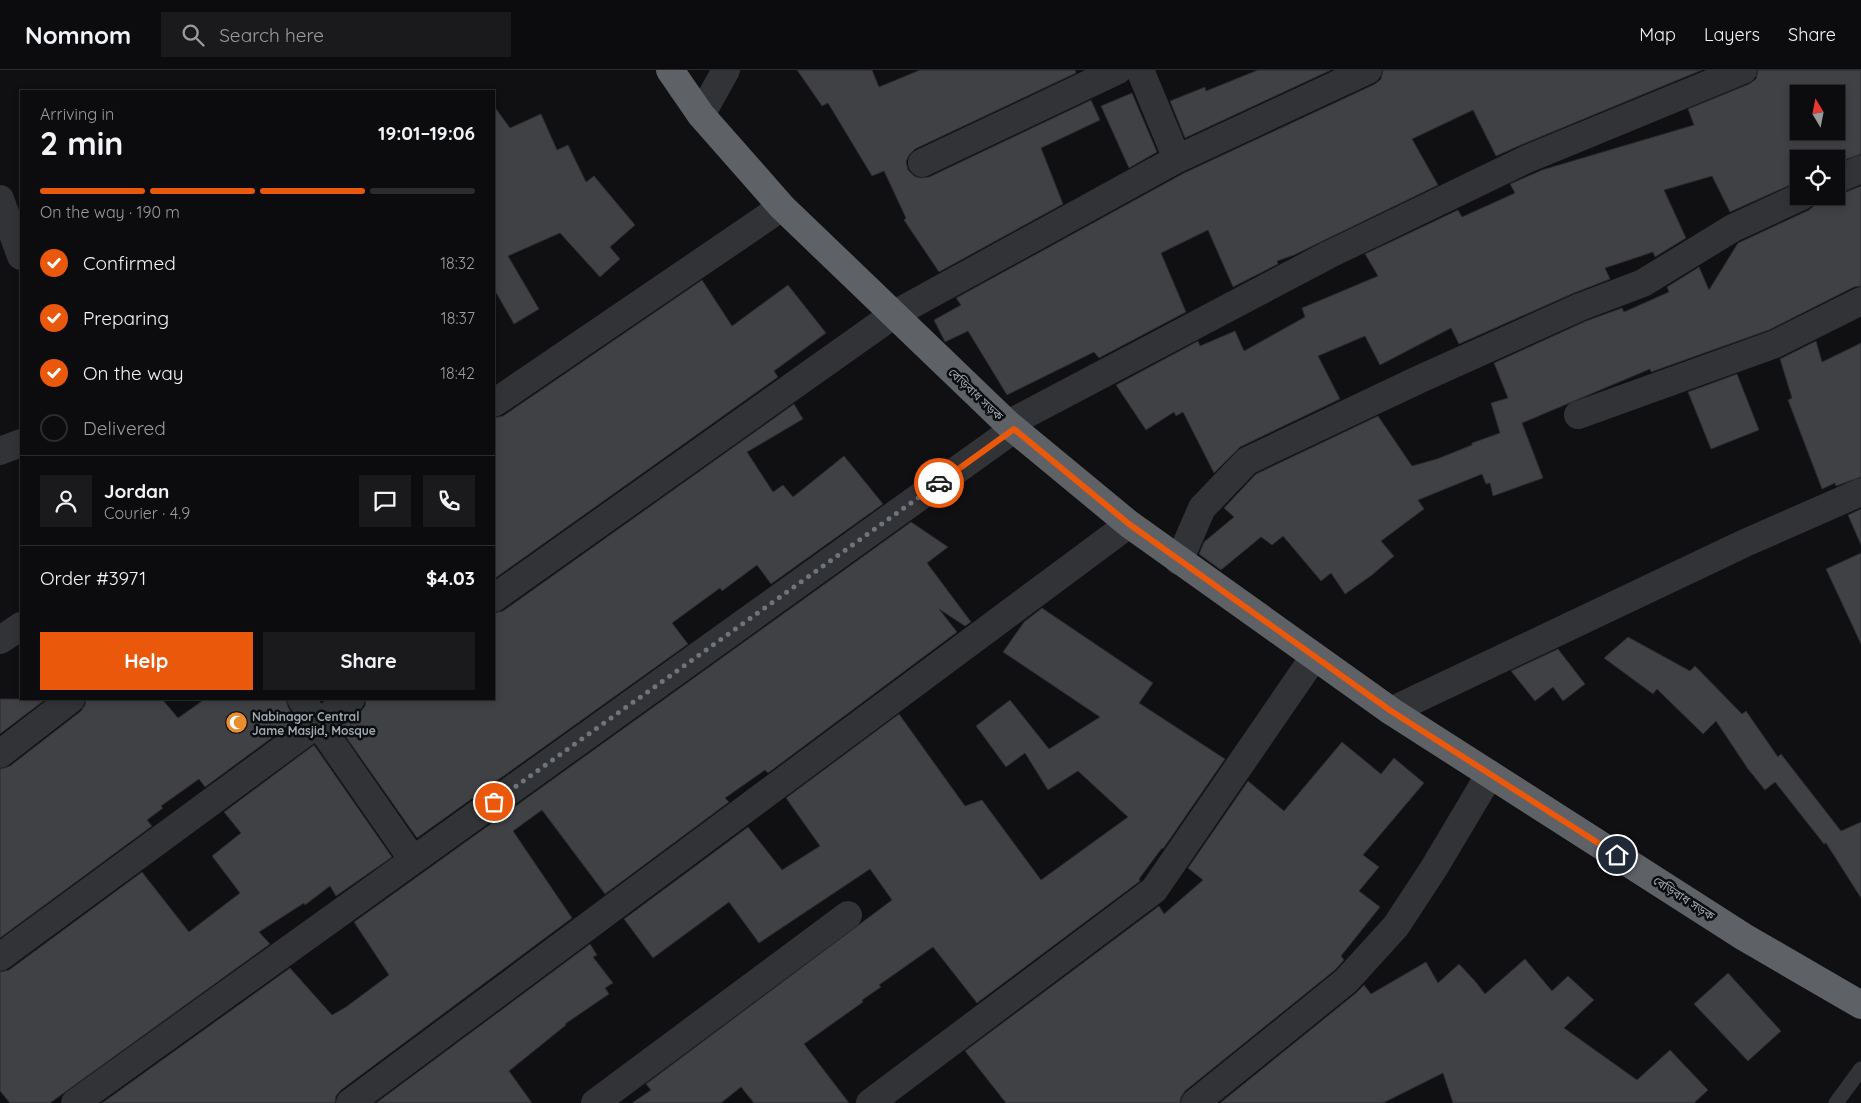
<!DOCTYPE html>
<meta charset="utf-8">
<style>
body{margin:0;font-family:Quicksand,"Noto Sans Bengali",sans-serif;background:#1a1a1c;color:#f1f3f6;height:100vh;display:flex;flex-direction:column;font-size:19px;white-space:nowrap}
*{box-sizing:border-box;margin:0}
p{font-size:16px;color:#9a9b9e}
.icon{flex:none;width:28px;height:28px;fill:none;stroke:currentColor;stroke-width:2;stroke-linecap:round;stroke-linejoin:round}
.map{position:relative;flex:1;overflow:hidden}
.sheet{position:absolute;left:20px;top:20px;width:475px;height:610px;display:flex;flex-direction:column;background:#0c0c0e;border-radius:0px;box-shadow:0 2px 8px #0003,0 0 0 1px #2c2c2e}
.sheet>*{flex:none}
.needle{width:32px;rotate:350deg}
.tools{position:absolute;left:1790px;top:15px;display:grid;gap:10px}
.tools a{display:grid;place-items:center;width:55px;height:55px;border-radius:0px;background:#0c0c0e;box-shadow:0 2px 8px #0003,0 0 0 1px #2c2c2e;font-size:25px}
.pin{position:absolute;display:grid;place-items:center;width:42px;height:42px;color:#fff;margin:-21px;border:2px solid #fff;border-radius:50%;box-shadow:0 1px 5px #0007}
.courier{position:absolute;display:grid;place-items:center;width:50px;height:50px;margin:-25px;border:4px solid #ea580c;border-radius:50%;background:#fff;color:#222;box-shadow:0 1px 6px #0007}
.head em{font-style:normal;font-weight:700}
.head div{display:flex;flex-direction:column-reverse}
.head{display:flex;align-items:center;justify-content:space-between;height:85px;padding:0 20px}
h1{font-size:32px;font-weight:700;line-height:38px}
.bar{display:grid;grid-template-columns:repeat(4,1fr);gap:8px 5px;align-content:center;height:60px;padding:0 20px}
.bar i{height:6px;border-radius:4px;background:#2c2c2e}
.bar .on{background:#ea580c}
.bar p{grid-column:span 4}
.line{display:flex;align-items:center;gap:12px;padding:0 20px;border-top:1px solid #2c2c2e}
.line div{flex:1}
.round{display:grid;place-items:center;flex:none;width:52px;height:52px;border-radius:0px;background:#1a1a1c}
ol{padding:0 20px;list-style:none}
li{display:flex;align-items:center;gap:15px;height:55px}
li p{margin-inline-start:auto}
li .icon{padding:5px;border-radius:50%;background:#ea580c;color:#fff;stroke-width:4}
li:last-child{color:#9a9b9e}
li i{width:28px;height:28px;border:2px solid #2c2c2e;border-radius:50%}
.cta{display:flex;gap:10px;margin-top:auto;padding:10px 20px}
.cta a{flex:1;height:58px;border-radius:0px;background:#ea580c;color:#fff;font-size:20px;font-weight:700;line-height:58px;text-align:center}
.cta a+a{background:#1a1a1c;color:#f1f3f6}
header{display:flex;align-items:center;gap:30px;box-sizing:border-box;height:70px;padding:0 25px;background:#0c0c0e;border-bottom:1px solid #2c2c2e}
header strong{font-size:24px}
nav{display:flex;gap:28px;margin-inline-start:auto;font-size:18px}
.search{width:350px;height:45px;background:#1a1a1c;display:flex;align-items:center;gap:12px;box-sizing:border-box;padding:0 18px;border-radius:0px;color:#9a9b9e;font-size:19px}
.map>svg:first-child{display:block}
</style>
<header>
<strong>Nomnom</strong>
<div class="search"><svg class="icon" aria-label="search" viewBox="0 0 24 24"><circle cx="10" cy="10" r="6"/><path d="M15 15l6 6"/></svg>Search here</div>
<nav><a>Map</a><a>Layers</a><a>Share</a></nav>
</header>
<div class="map">
<svg width="1861" height="1033" viewBox="0 0 1861 1033">
<rect width="100%" height="100%" fill="#101012"/>
<path fill="#3f4145" stroke="#2a2b2e" fill-rule="evenodd" d="M 797,0 L 872,0 L 879,17 L 920,0 L 1075,0 L 1076,3 L 915,79 L 909,85 L 906,92 L 908,100 L 914,106 L 920,108 L 929,107 L 1091,30 L 1100,50 L 1041,78 L 1063,134 L 939,202 L 904,150 L 906,148 L 884,101 L 872,106 L 828,33 L 822,36 Z
M 1258,0 L 1331,0 L 1185,68 L 1170,31 L 1205,17 L 1206,21 Z
M 1383,0 L 1702,0 L 1521,75 L 1496,86 L 1473,40 L 1412,69 L 1438,115 L 1294,185 L 1277,191 L 1278,194 L 1233,217 L 1208,160 L 1161,183 L 1186,242 L 1099,288 L 1094,282 L 1007,325 L 968,261 L 945,272 L 934,250 L 961,235 L 956,228 L 1184,103 L 1375,14 L 1381,9 Z
M 1758,0 L 1861,0 L 1861,84 L 1836,93 L 1836,89 L 1799,89 L 1799,111 L 1730,142 L 1712,106 L 1664,120 L 1686,168 L 1655,187 L 1653,182 L 1605,198 L 1610,209 L 1574,223 L 1459,274 L 1451,258 L 1380,295 L 1365,266 L 1318,286 L 1340,329 L 1240,377 L 1214,403 L 1183,342 L 1176,346 L 1174,342 L 1146,360 L 1116,315 L 1198,271 L 1200,276 L 1235,261 L 1244,281 L 1305,247 L 1302,238 L 1378,206 L 1365,184 L 1458,140 L 1462,147 L 1515,123 L 1510,114 L 1542,100 L 1694,55 L 1688,39 L 1749,14 L 1756,9 ZM 1799,24 L 1836,24 L 1836,61 L 1799,61 Z
M 1132,23 L 1157,82 L 1129,98 L 1101,36 Z
M 494,36 L 510,58 L 541,44 L 557,80 L 568,75 L 586,112 L 594,106 L 635,155 L 610,177 L 620,189 L 600,207 L 560,163 L 508,186 L 539,239 L 514,254 L 494,219 Z
M 1861,116 L 1861,216 L 1854,217 L 1769,260 L 1651,302 L 1650,299 L 1522,353 L 1543,408 L 1493,426 L 1490,413 L 1486,414 L 1482,404 L 1418,430 L 1424,439 L 1381,471 L 1394,486 L 1372,505 L 1345,524 L 1331,503 L 1321,511 L 1283,466 L 1272,475 L 1261,467 L 1221,500 L 1199,484 L 1204,472 L 1234,447 L 1224,438 L 1256,404 L 1378,346 L 1412,396 L 1437,389 L 1472,375 L 1472,373 L 1500,363 L 1491,333 L 1508,328 L 1494,293 L 1586,251 L 1622,238 L 1624,242 L 1669,222 L 1667,217 L 1699,197 L 1709,220 L 1738,173 L 1809,140 L 1815,135 L 1817,126 L 1836,126 Z
M 702,210 L 732,256 L 788,215 L 826,263 L 774,301 L 778,307 L 494,509 L 494,348 L 503,346 Z
M 1816,271 L 1822,292 L 1861,273 L 1861,407 L 1836,416 L 1835,413 L 1822,419 L 1788,330 L 1792,328 L 1780,289 Z
M 1737,304 L 1759,360 L 1711,379 L 1688,322 Z
M 794,334 L 803,349 L 747,382 L 773,422 L 783,415 L 793,427 L 844,386 L 883,434 L 771,514 L 757,495 L 722,521 L 720,518 L 672,553 L 688,574 L 417,768 L 339,657 L 361,641 L 365,636 L 366,629 L 494,629 L 494,543 L 503,541 Z
M 1861,439 L 1861,475 L 1848,445 Z
M 911,452 L 948,477 L 927,493 L 971,552 L 965,556 L 939,539 L 957,562 L 768,703 L 765,700 L 725,728 L 729,732 L 605,824 L 542,740 L 513,761 L 572,848 L 341,1020 L 336,1026 L 335,1033 L 102,1033 L 290,898 L 332,945 L 346,937 L 389,905 L 354,852 Z
M 1861,483 L 1861,574 L 1826,499 Z
M 1042,538 L 1153,613 L 1139,633 L 1225,689 L 1163,779 L 1162,778 L 1139,809 L 1140,811 L 977,933 L 933,877 L 879,915 L 881,917 L 862,930 L 863,932 L 804,974 L 849,1033 L 754,1033 L 741,1017 L 721,1033 L 632,1033 L 651,1020 L 646,1014 L 892,830 L 870,799 L 759,873 L 729,832 L 653,888 L 624,849 L 748,757 L 782,800 L 820,776 L 786,728 L 899,644 L 965,736 L 982,730 L 1041,810 L 1128,747 L 1078,701 L 1048,720 L 1025,683 L 1006,697 L 976,656 L 1010,630 L 1049,679 L 1100,647 L 1003,582 L 1024,552 Z
M 1628,567 L 1690,601 L 1695,596 L 1742,644 L 1746,641 L 1778,687 L 1781,684 L 1841,761 L 1861,752 L 1861,828 L 1826,773 L 1824,774 L 1775,712 L 1765,720 L 1748,699 L 1716,651 L 1703,664 L 1657,619 L 1653,624 L 1604,588 Z
M 1558,579 L 1585,614 L 1563,631 L 1553,617 L 1535,631 L 1511,601 Z
M 0,629 L 46,629 L 0,664 Z
M 86,629 L 162,629 L 178,648 L 205,629 L 286,629 L 288,637 L 296,650 L 205,717 L 199,709 L 161,736 L 163,738 L 147,750 L 152,756 L 0,868 L 0,699 L 10,696 L 81,641 L 85,635 Z
M 1342,672 L 1381,704 L 1394,688 L 1424,713 L 1363,785 L 1379,797 L 1359,821 L 1380,837 L 1341,886 L 1344,890 L 1335,900 L 1185,1021 L 1181,1027 L 1180,1033 L 1006,1033 L 965,981 L 1159,836 L 1164,844 L 1203,810 L 1188,798 L 1248,711 L 1284,741 Z
M 314,675 L 392,787 L 336,826 L 330,816 L 305,835 L 304,833 L 259,862 L 270,874 L 50,1033 L 10,1033 L 0,1021 L 0,902 L 9,900 L 142,802 L 189,862 L 240,823 L 212,786 L 241,763 L 224,742 Z
M 590,874 L 597,885 L 593,887 L 613,913 L 605,918 L 609,924 L 565,954 L 566,955 L 509,1001 L 532,1033 L 376,1033 Z
M 1525,889 L 1552,921 L 1568,906 L 1594,930 L 1564,958 L 1637,1010 L 1670,980 L 1708,1020 L 1694,1033 L 1453,1033 L 1443,1003 L 1383,1033 L 1220,1033 L 1356,923 L 1364,915 L 1371,924 L 1426,892 L 1438,913 L 1459,894 L 1475,911 L 1485,924 Z
M 1728,903 L 1781,961 L 1748,991 L 1694,934 Z"/>
<g fill="none" stroke-linecap="round" stroke-linejoin="round">
<path stroke="#313336" stroke-width="15" d="M 1836,1033 L 1861,999"/>
<path stroke="#313336" stroke-width="28" d="M 1140,0 L 1177,89
M 701,45 L 726,0
M 922,93 L 1118,0
M 1836,110 L 1861,99
M 0,129 L 21,186
M 494,333 L 782,137
M 1578,345 L 1775,274 L 1861,231
M 1008,354 L 1328,185 L 1527,89 L 1743,0
M 0,381 L 21,373
M 1179,491 L 1202,438 L 1247,391 L 1420,309 L 1580,237 L 1643,213 L 1733,158 L 1802,126
M 494,528 L 893,245 L 1177,89 L 1368,0
M 0,570 L 21,556
M 301,629 L 413,790
M 1391,641 L 1745,473 L 1861,422
M 0,684 L 71,629
M 0,887 L 351,629
M 75,1033 L 1014,359
M 350,1033 L 1129,454
M 595,1033 L 848,845
M 870,1033 L 1154,820 L 1314,587
M 1195,1033 L 1346,911 L 1396,856 L 1434,798 L 1490,704"/>
<path stroke="#5e6267" stroke-width="28" d="M 670,0 L 701,45 L 782,137 L 1008,354 L 1129,454 L 1391,641 L 1744,867 L 1861,935"/>
</g>
<g fill="none" stroke-linecap="round" stroke-linejoin="round">
<path stroke="#6f737a" stroke-width="5" stroke-dasharray="0 9" d="M 494,732 L 939,413"/>
<path stroke="#ea580c" stroke-width="6" d="M 939,413 L 1014,359 L 1129,454 L 1391,641 L 1617,785"/>
</g>
<defs>
<symbol id="mosque-disc" viewBox="-11 -11 22 22"><circle r="9.5" fill="#ea8d2f" stroke="#0b0c0d"/><path d="M3.5-4.9A6 6 0 1 0 3.5 4.9A5 5 0 1 1 3.5-4.9Z" fill="#fff"/></symbol>
</defs>
<g fill-rule="evenodd">
<use href="#mosque-disc" x="224" y="640" width="25" height="25"/>
</g>
<g text-anchor="middle" dominant-baseline="central" stroke-width="5" stroke-linejoin="round" paint-order="stroke">
<g font-size="12" fill="#a2a9b2" stroke="#0b0c0d">
<text transform="translate(976 324) rotate(43)">বেড়িবাধ সড়ক</text>
<text transform="translate(1684 828) rotate(33)">বেড়িবাধ সড়ক</text>
</g>
<g font-size="12" font-weight="bold" fill="#a2a9b2" stroke="#0b0c0d" text-anchor="start">
<text x="252" y="646">Nabinagor Central<tspan x="252" dy="14">Jame Masjid, Mosque</tspan></text>
</g>
</g>
</svg>
<div class="tools">
<a><svg class="needle" viewBox="-14 -14 28 28"><path d="M0-13l5 13h-10z" fill="#e53935"/><path d="M0 13l5-13h-10z" fill="#9a9b9e"/></svg></a>
<a><svg class="icon" aria-label="locate" viewBox="0 0 24 24"><circle cx="12" cy="12" r="6"/><path d="M12 2v4M12 18v4M2 12h4M18 12h4"/></svg></a>
</div>
<div class="pin" style="left:494px;top:732px;background:#ea580c"><svg class="icon" aria-label="bag" viewBox="0 0 24 24"><path d="M5 8h14l-1 12H6zM9 8a3 3 0 0 1 6 0"/></svg></div>
<div class="pin" style="left:1617px;top:785px;background:#1f2937"><svg class="icon" aria-label="home" viewBox="0 0 24 24"><path d="M3 11l9-7 9 7M6 9v11h12V9"/></svg></div>
<div class="courier" style="left:939px;top:413px"><svg class="icon" aria-label="car" viewBox="0 0 24 24"><path d="M5 17H2v-5l4-1 3-4h7l3 4 3 1v5h-3M9 17h6M6 11h13"/><circle cx="7" cy="17" r="2"/><circle cx="17" cy="17" r="2"/></svg></div>
<section class="sheet">
<div class="head"><div><h1>2 min</h1><p>Arriving in</p></div><em>19:01–19:06</em></div>
<div class="bar"><i class="on"></i><i class="on"></i><i class="on"></i><i></i><p>On the way · 190 m</p></div>
<ol>
<li><svg class="icon" aria-label="check" viewBox="0 0 24 24"><path d="M5 12l5 5 9-10"/></svg>Confirmed<p>18:32</p></li>
<li><svg class="icon" aria-label="check" viewBox="0 0 24 24"><path d="M5 12l5 5 9-10"/></svg>Preparing<p>18:37</p></li>
<li><svg class="icon" aria-label="check" viewBox="0 0 24 24"><path d="M5 12l5 5 9-10"/></svg>On the way<p>18:42</p></li>
<li><i></i>Delivered</li>
</ol>
<div class="line" style="height:90px"><a class="round"><svg class="icon" aria-label="person" viewBox="0 0 24 24"><circle cx="12" cy="8" r="4"/><path d="M4 21q1-7 8-7t8 7"/></svg></a><div><b>Jordan</b><p>Courier · 4.9</p></div><a class="round"><svg class="icon" aria-label="chat" viewBox="0 0 24 24"><path d="M4 5h16v11H9l-5 4z"/></svg></a><a class="round"><svg class="icon" aria-label="phone" viewBox="0 0 24 24"><path d="M5 4h4l2 5-3 2q2 4 5 5l2-3 5 2v4C11 20 4 13 5 4z"/></svg></a></div>
<div class="line" style="height:65px"><div>Order #3971</div><b>$4.03</b></div>
<div class="cta"><a>Help</a><a>Share</a></div>
</section>
</div>
